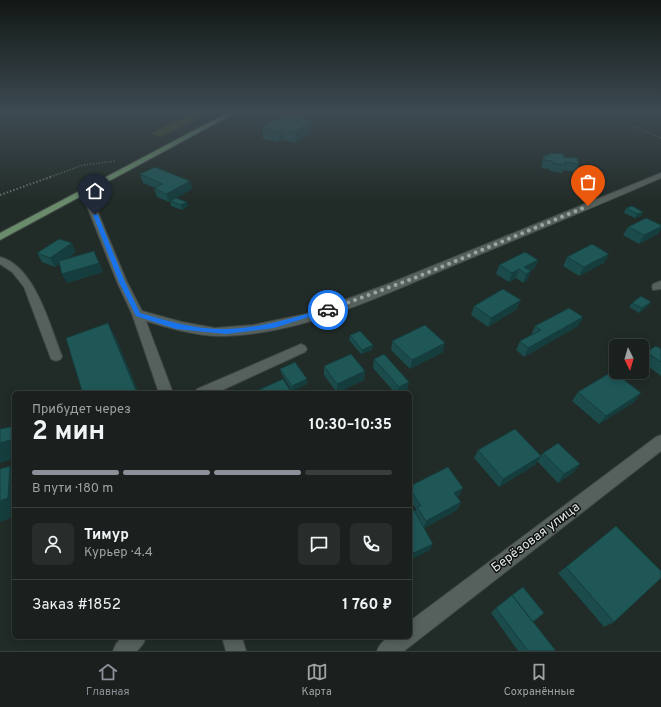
<!DOCTYPE html>
<html lang="ru">
<meta charset="utf-8">
<style>
body{margin:0;font-family:Overpass,sans-serif;background:#262d2a;color:#f1f3f6;height:100vh;display:flex;flex-direction:column;font-size:15px;white-space:nowrap}
*{box-sizing:border-box;margin:0}
p{font-size:13px;color:#9fa3a4}
.icon{flex:none;width:22px;height:22px;fill:none;stroke:currentColor;stroke-width:2;stroke-linecap:round;stroke-linejoin:round}
.map{position:relative;flex:1;overflow:hidden}
.details{position:absolute;left:12px;top:391px;width:400px;height:248px;display:flex;flex-direction:column;background:#19201d;border-radius:6px;box-shadow:0 2px 10px #0003,0 0 0 1px #373e3b}
.details>*{flex:none}
.needle{width:26px;rotate:175deg}
.tools{position:absolute;left:609px;top:339px;display:grid;gap:8px}
.tools a{display:grid;place-items:center;width:40px;height:40px;border-radius:6px;background:#19201d;box-shadow:0 2px 10px #0003,0 0 0 1px #373e3b;font-size:20px}
.pin{position:absolute;display:grid;place-items:center;width:34px;height:34px;color:#fff;margin:-41px -17px;border-radius:50% 50% 50% 0;rotate:-45deg;box-shadow:0 0 4px #0007}
.pin .icon{rotate:45deg}
.courier{position:absolute;display:grid;place-items:center;width:40px;height:40px;margin:-20px;border:3px solid #1a73e8;border-radius:50%;background:#fff;color:#222;box-shadow:0 1px 5px #0007}
.summary em{font-style:normal;font-weight:700}
.summary div{display:flex;flex-direction:column-reverse}
.summary{display:flex;align-items:center;justify-content:space-between;height:68px;padding:0 20px}
h1{font-size:26px;font-weight:700;line-height:30px}
.bar{display:grid;grid-template-columns:repeat(4,1fr);gap:6px 4px;align-content:center;height:48px;padding:0 20px}
.bar i{height:5px;border-radius:3px;background:#373e3b}
.bar .selected{background:#8c9099}
.bar p{grid-column:span 4}
.line{display:flex;align-items:center;gap:10px;padding:0 20px;border-top:1px solid #373e3b}
.line div{flex:1}
.round{display:grid;place-items:center;flex:none;width:42px;height:42px;border-radius:6px;background:#262d2a}
.dock{display:flex;justify-content:space-around;align-items:center;height:56px;border-top:1px solid #373e3b;background:#19201d;font-size:11px;color:#9fa3a4}
.dock a{display:grid;justify-items:center;gap:2px}
.dock .selected{color:#8c9099}
.map>svg:first-child{display:block}
</style>
<div class="map">
<svg width="661" height="651" viewBox="0 0 661 651">
<rect width="100%" height="100%" fill="#212b27"/>
<path fill="#3f4816" d="M 193,113 L 208,113 L 161,137 L 150,134 Z"/>
<g fill="none" stroke-linecap="round" stroke-linejoin="round">
<defs>
<path id="minor" d="M 661,173 L 661,178 C 592,208 522,237 452,266 C 381,296 305,333 226,336 C 199,337 172,329 146,321 L 173,393 L 159,393 L 132,314 L 117,282 L 81,191 L 85,188 L 89,191 L 127,282 L 142,311 L 182,322 L 215,328 L 253,325 L 306,314 L 388,284 Z
M 0,257 C 35,266 50,326 62,356 L 61,359 L 56,361 L 51,359 L 24,287 L 12,272 L 0,264 Z
M 661,281 L 661,289 L 653,290 L 652,287 L 653,284 Z
M 301,344 L 305,346 L 307,349 L 305,352 L 216,393 L 195,393 L 197,389 Z
M 661,435 L 661,451 L 413,644 L 404,651 L 377,651 C 383,635 395,637 410,637 L 410,621 L 656,437 Z
M 122,637 L 146,637 L 143,644 L 137,651 L 113,651 L 116,644 Z
M 222,637 L 242,637 L 246,651 L 226,651 Z"/>
<path id="major" d="M 227,113 L 235,113 L 0,240 L 0,233 Z"/>
</defs>
<use href="#minor" stroke="#3d4543" stroke-width="2"/>
<use href="#major" stroke="#3d4543" stroke-width="2"/>
<path stroke="#68716d" stroke-width="1.5" stroke-dasharray="1 2" stroke-linecap="butt" d="M 602,113 L 661,138
M 50,177 L 83,165 L 116,161"/>
<path stroke="#68716d" stroke-width="2" stroke-dasharray="1.5 2" stroke-linecap="butt" d="M 0,195 L 53,176"/>
<use href="#minor" fill="#56605c" fill-rule="evenodd"/>
<use href="#major" fill="#6a8c6b" fill-rule="evenodd"/>
</g>
<path fill="#1b4b4b" d="M 262,128 L 312,131 L 296,143 L 283,140 L 279,142 L 263,139 Z
M 549,153 L 564,157 L 579,164 L 576,172 L 563,170 L 562,173 L 550,171 L 549,169 L 542,168 L 542,163 L 544,155 L 548,155 Z
M 140,174 L 190,181 L 192,189 L 169,202 L 157,197 L 154,188 L 155,188 L 143,183 Z
M 170,201 L 187,202 L 188,206 L 182,210 L 171,206 Z
M 626,208 L 643,212 L 641,216 L 635,218 L 624,213 Z
M 628,227 L 658,234 L 639,244 L 623,235 Z
M 76,252 L 66,259 L 98,260 L 103,272 L 67,283 L 62,274 L 59,263 L 55,267 L 42,262 L 37,253 Z
M 567,257 L 604,263 L 579,276 L 563,266 Z
M 538,260 L 534,269 L 530,271 L 527,280 L 523,283 L 516,278 L 509,282 L 496,274 L 499,265 Z
M 651,302 L 648,306 L 639,313 L 629,307 L 632,303 Z
M 474,306 L 517,309 L 488,327 L 471,315 Z
M 583,317 L 578,326 L 524,357 L 516,350 L 520,341 L 531,335 L 535,326 Z
M 350,335 L 372,350 L 361,354 L 349,340 Z
M 392,341 L 443,352 L 410,369 L 391,350 Z
M 661,349 L 661,376 L 642,362 L 642,357 L 646,352 Z
M 374,359 L 407,391 L 403,393 L 395,393 L 373,368 Z
M 324,366 L 365,371 L 364,380 L 337,393 L 324,375 Z
M 280,369 L 307,379 L 307,384 L 292,391 L 281,373 Z
M 578,392 L 641,393 L 634,402 L 599,424 L 572,401 Z
M 478,450 L 540,456 L 543,453 L 580,464 L 574,472 L 558,483 L 537,461 L 535,465 L 499,487 L 474,458 Z
M 410,486 L 459,496 L 457,497 L 461,502 L 457,510 L 424,528 L 430,550 L 410,560 L 410,503 L 415,512 L 416,509 L 410,500 Z
M 566,567 L 614,622 L 604,627 L 558,573 Z
M 496,608 L 533,622 L 556,651 L 518,651 L 491,613 Z"/>
<path fill="#163d3d" d="M 312,120 L 312,131 L 296,143 L 295,132 Z
M 283,129 L 283,140 L 279,142 L 279,131 Z
M 190,181 L 192,189 L 169,202 L 166,194 Z
M 187,202 L 188,206 L 182,210 L 181,205 Z
M 643,212 L 641,216 L 635,218 L 637,214 Z
M 661,227 L 661,229 L 658,234 L 639,244 L 644,235 Z
M 72,243 L 76,252 L 55,267 L 50,258 Z
M 94,251 L 103,272 L 67,283 L 62,274 Z
M 609,254 L 604,263 L 579,276 L 584,267 Z
M 538,260 L 534,269 L 525,273 L 524,267 Z
M 519,269 L 516,278 L 509,282 L 512,273 Z
M 531,271 L 527,280 L 523,283 L 526,274 Z
M 521,300 L 517,309 L 488,327 L 491,318 Z
M 651,302 L 648,306 L 639,313 L 642,308 Z
M 583,317 L 578,326 L 524,357 L 528,348 Z
M 108,323 L 117,340 L 139,393 L 137,393 Z
M 445,343 L 443,352 L 410,369 L 412,360 Z
M 373,345 L 372,350 L 361,354 L 362,350 Z
M 365,371 L 364,380 L 337,393 L 337,384 Z
M 307,379 L 307,384 L 292,391 L 292,386 Z
M 409,382 L 407,391 L 403,393 L 398,393 L 399,387 Z
M 641,393 L 634,402 L 599,424 L 606,416 Z
M 14,439 L 14,459 L 0,463 L 0,443 Z
M 541,456 L 535,465 L 499,487 L 503,479 Z
M 580,464 L 574,472 L 558,483 L 564,474 Z
M 10,466 L 14,469 L 14,517 L 0,522 L 0,501 Z
M 463,488 L 459,496 L 451,500 L 454,493 Z
M 461,502 L 457,510 L 423,529 L 426,521 Z
M 433,544 L 430,550 L 410,560 L 410,557 L 411,554 Z"/>
<path fill="#1f5757" stroke="#163d3d" d="M 284,114 L 312,120 L 295,132 L 283,129 L 279,131 L 262,128 Z
M 549,153 L 563,154 L 564,157 L 577,158 L 579,164 L 565,162 L 566,165 L 553,163 L 552,161 L 545,160 L 544,155 L 549,156 Z
M 155,167 L 190,181 L 166,194 L 154,188 L 163,184 L 140,174 Z
M 176,198 L 187,202 L 181,205 L 170,201 Z
M 632,206 L 643,212 L 637,214 L 626,208 Z
M 646,218 L 661,225 L 661,227 L 644,235 L 628,227 Z
M 59,239 L 72,243 L 50,258 L 37,253 Z
M 592,244 L 609,254 L 584,267 L 567,257 Z
M 94,251 L 99,263 L 62,274 L 59,261 Z
M 525,252 L 538,260 L 524,267 L 531,271 L 526,274 L 519,269 L 512,273 L 499,265 Z
M 503,289 L 521,300 L 491,318 L 474,306 Z
M 641,296 L 651,302 L 642,308 L 632,303 Z
M 569,308 L 583,317 L 528,348 L 520,341 L 541,330 L 535,326 Z
M 108,323 L 137,393 L 76,393 L 82,391 L 66,338 Z
M 425,325 L 445,343 L 412,360 L 392,341 Z
M 360,331 L 373,345 L 362,350 L 350,335 Z
M 656,346 L 661,349 L 661,362 L 646,352 Z
M 351,354 L 365,371 L 337,384 L 324,366 Z
M 384,354 L 409,382 L 399,387 L 374,359 Z
M 295,362 L 307,379 L 292,386 L 280,369 Z
M 613,371 L 641,393 L 606,416 L 578,392 Z
M 283,379 L 292,393 L 252,393 Z
M 14,426 L 14,439 L 0,443 L 0,429 Z
M 515,429 L 541,456 L 503,479 L 478,450 Z
M 558,443 L 580,464 L 564,474 L 543,453 Z
M 10,466 L 8,498 L 0,501 L 0,469 Z
M 448,467 L 463,488 L 454,493 L 461,502 L 426,521 L 417,507 L 421,506 L 410,489 L 410,486 Z
M 410,503 L 433,544 L 411,554 L 410,553 Z
M 616,526 L 661,571 L 661,578 L 614,622 L 566,567 Z
M 523,587 L 544,613 L 533,622 L 512,595 Z
M 512,595 L 556,651 L 528,651 L 496,608 Z"/>
<linearGradient id="sky" x2="0" y2="1"><stop stop-color="#121815"/><stop offset="0.55" stop-color="#3d4a52"/><stop offset="1" stop-color="#3d4a52" stop-opacity="0"/></linearGradient>
<rect width="661" height="204" fill="url(#sky)"/>
<path fill="#1a73e8" d="M 95,214 L 98,215 L 125,282 L 140,313 C 168,321 198,330 227,329 C 262,328 295,317 328,308 L 331,310 L 274,328 L 226,334 L 176,329 L 136,316 L 119,282 L 93,215 Z"/>
<g fill="none" stroke-linecap="round" stroke-linejoin="round">
<path stroke="#9ca4a1" stroke-width="4" stroke-dasharray="0 7.2" d="M 328,310 L 412,279 L 588,206"/>
</g>
<g text-anchor="middle" dominant-baseline="central" stroke-width="3" stroke-linejoin="round" paint-order="stroke">
<g font-size="13" fill="#dfe5e3" stroke="#0e1210">
<text transform="translate(536 538) rotate(-37)">Берёзовая улица</text>
</g>
</g>
</svg>
<div class="tools">
<a><svg class="needle" viewBox="-14 -14 28 28"><path d="M0-13l5 13h-10z" fill="#e53935"/><path d="M0 13l5-13h-10z" fill="#9fa3a4"/></svg></a>
</div>
<div class="pin" style="left:588px;top:206px;background:#ea580c"><svg class="icon" aria-label="bag" viewBox="0 0 24 24"><path d="M5 8h14l-1 12H6zM9 8a3 3 0 0 1 6 0"/></svg></div>
<div class="pin" style="left:95px;top:215px;background:#1f2937"><svg class="icon" aria-label="home" viewBox="0 0 24 24"><path d="M3 11l9-7 9 7M6 9v11h12V9"/></svg></div>
<div class="courier" style="left:328px;top:310px"><svg class="icon" aria-label="car" viewBox="0 0 24 24"><path d="M5 17H2v-5l4-1 3-4h7l3 4 3 1v5h-3M9 17h6M6 11h13"/><circle cx="7" cy="17" r="2"/><circle cx="17" cy="17" r="2"/></svg></div>
<section class="details">
<div class="summary"><div><h1>2 мин</h1><p>Прибудет через</p></div><em>10:30–10:35</em></div>
<div class="bar"><i class="selected"></i><i class="selected"></i><i class="selected"></i><i></i><p>В пути · 180 m</p></div>
<div class="line" style="height:72px"><a class="round"><svg class="icon" aria-label="person" viewBox="0 0 24 24"><circle cx="12" cy="8" r="4"/><path d="M4 21q1-7 8-7t8 7"/></svg></a><div><b>Тимур</b><p>Курьер · 4.4</p></div><a class="round"><svg class="icon" aria-label="chat" viewBox="0 0 24 24"><path d="M4 5h16v11H9l-5 4z"/></svg></a><a class="round"><svg class="icon" aria-label="phone" viewBox="0 0 24 24"><path d="M5 4h4l2 5-3 2q2 4 5 5l2-3 5 2v4C11 20 4 13 5 4z"/></svg></a></div>
<div class="line" style="height:52px"><div>Заказ #1852</div><b>1 760 ₽</b></div>
</section>
</div>
<nav class="dock">
<a class="selected"><svg class="icon" aria-label="home" viewBox="0 0 24 24"><path d="M3 11l9-7 9 7M6 9v11h12V9"/></svg>Главная</a>
<a><svg class="icon" aria-label="map" viewBox="0 0 24 24"><path d="M3 6l6-2 6 2 6-2v14l-6 2-6-2-6 2zM9 4v14M15 6v14"/></svg>Карта</a>
<a><svg class="icon" aria-label="saved" viewBox="0 0 24 24"><path d="M7 4h10v16l-5-4-5 4z"/></svg>Сохранённые</a>
</nav>
